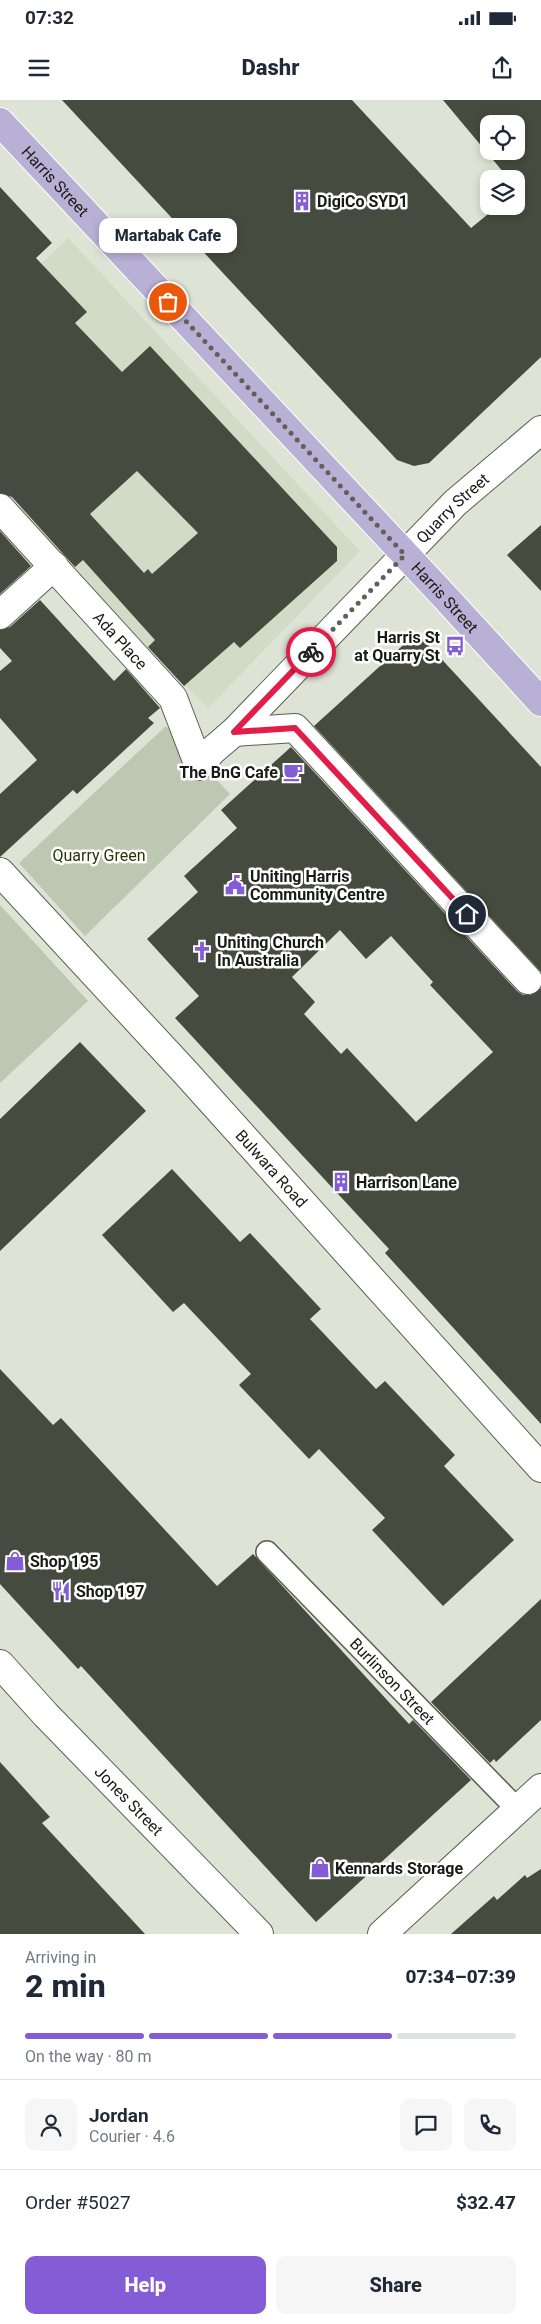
<!DOCTYPE html>
<meta charset="utf-8">
<style>
body{margin:0;font-family:Roboto,sans-serif;background:#f6f6f7;color:#1f2937;height:100vh;display:flex;flex-direction:column;font-size:19px;white-space:nowrap}
*{box-sizing:border-box;margin:0}
p{font-size:16px;color:#747a83}
.icon{flex:none;width:28px;height:28px;fill:none;stroke:currentColor;stroke-width:2;stroke-linecap:round;stroke-linejoin:round}
.map{position:relative;height:1834px;overflow:hidden}
.drawer{display:flex;flex-direction:column;background:#fff;flex:1}
.drawer>*{flex:none}
.fabs{position:absolute;left:480px;top:15px;display:grid;gap:10px}
.fabs a{display:grid;place-items:center;width:45px;height:45px;border-radius:10px;background:#fff;box-shadow:0 2px 8px #0003;font-size:25px}
.pin{position:absolute;display:grid;place-items:center;width:42px;height:42px;color:#fff;margin:-21px;border:2px solid #fff;border-radius:50%;box-shadow:0 1px 5px #0007}
.courier{position:absolute;display:grid;place-items:center;width:50px;height:50px;margin:-25px;border:4px solid #e11d48;border-radius:50%;background:#fff;color:#222;box-shadow:0 1px 6px #0007}
.bubble{position:absolute;height:35px;border-radius:10px;background:#fff;box-shadow:0 2px 8px #0003;font-size:16px;font-weight:800;line-height:35px;text-align:center}
.summary em{font-style:normal;font-weight:800}
.summary div{display:flex;flex-direction:column-reverse}
.summary{display:flex;align-items:center;justify-content:space-between;height:85px;padding:0 25px}
h1{font-size:32px;font-weight:800;line-height:38px}
.bar{display:grid;grid-template-columns:repeat(4,1fr);gap:8px 5px;align-content:center;height:60px;padding:0 25px}
.bar i{height:6px;border-radius:4px;background:#e0e1e3}
.bar .current{background:#845cd6}
.bar p{grid-column:span 4}
.line{display:flex;align-items:center;gap:12px;padding:0 25px;border-top:1px solid #e0e1e3}
.line div{flex:1}
.round{display:grid;place-items:center;flex:none;width:52px;height:52px;border-radius:10px;background:#f6f6f7}
.button{display:flex;gap:10px;margin-top:auto;padding:10px 25px}
.button a{flex:1;height:58px;border-radius:10px;background:#845cd6;color:#fff;font-size:20px;font-weight:800;line-height:58px;text-align:center}
.button a+a{background:#f6f6f7;color:#1f2937}
.status{display:flex;justify-content:space-between;align-items:center;height:35px;padding:0 25px;background:#fff;direction:ltr}
.status svg{height:14px;fill:currentColor}
header{display:flex;justify-content:space-between;align-items:center;height:65px;padding:0 25px;background:#fff;font-size:22px;font-weight:800}
.map>svg:first-child{display:block}
</style>
<div class="status"><b>07:32</b><svg viewBox="0 0 49 12"><path d="M0 12V9h3v3zM5 12V6h3v6zM10 12V3h3v9zM15 12V0h3v12zM26 1h20v11H26zM47 4h2v5h-2z"/></svg></div>
<header><svg class="icon" aria-label="menu" viewBox="0 0 24 24"><path d="M4 6h16M4 12h16M4 18h16"/></svg>Dashr<svg class="icon" aria-label="share" viewBox="0 0 24 24"><path d="M12 15V3M7 8l5-5 5 5M5 13v7h14v-7"/></svg></header>
<div class="map">
<svg width="541" height="1834" viewBox="0 0 541 1834">
<rect width="100%" height="100%" fill="#dde4d5"/>
<path fill="#d1dbc5" d="M 68,138 L 360,451 L 208,608 L 84,483 L 6,396 L 47,348 L 0,203 Z"/>
<path fill="#bdc7b2" d="M 166,626 L 230,694 L 85,836 L 19,763 Z
M 0,805 L 88,901 L 0,983 Z"/>
<path fill="#454b3e" fill-rule="evenodd" d="M 62,0 L 352,0 L 471,128 L 498,106 L 516,106 L 516,92 L 519,90 L 516,87 L 516,79 L 509,79 L 443,0 L 541,0 L 541,257 L 429,363 L 414,366 L 397,360 ZM 489,24 L 516,24 L 516,51 L 489,51 Z
M 0,87 L 52,143 L 36,158 L 87,212 L 75,223 L 122,272 L 150,246 L 337,447 L 337,461 L 240,548 L 234,542 L 184,586 L 148,547 L 155,540 L 83,460 L 75,467 L 12,397 L 0,393 ZM 137,371 L 198,433 L 152,474 L 148,469 L 144,473 L 90,414 Z
M 541,425 L 541,491 L 507,455 Z
M 0,431 L 31,466 L 0,494 Z
M 40,500 L 114,581 L 126,569 L 160,608 L 148,618 L 154,623 L 77,694 L 73,690 L 0,757 L 0,694 L 37,660 L 0,618 L 0,571 L 12,561 L 0,548 L 0,530 L 10,527 Z
M 411,538 L 423,539 L 541,667 L 541,872 L 314,626 Z
M 291,647 L 517,891 L 523,895 L 531,895 L 541,888 L 541,1324 L 385,1153 L 389,1149 L 175,918 L 199,896 L 147,839 L 198,792 L 184,776 L 237,728 L 221,710 ZM 340,830 L 366,859 L 391,836 L 433,882 L 430,885 L 493,952 L 416,1022 L 347,948 L 341,954 L 304,914 L 315,902 L 292,877 Z
M 80,942 L 146,1011 L 0,1151 L 0,1019 Z
M 172,1069 L 240,1142 L 250,1133 L 321,1209 L 310,1219 L 376,1289 L 385,1281 L 455,1355 L 444,1366 L 514,1440 L 443,1506 L 372,1430 L 385,1418 L 319,1349 L 309,1359 L 239,1285 L 251,1274 L 184,1203 L 173,1212 L 102,1135 Z
M 0,1269 L 53,1325 L 61,1318 L 217,1486 L 253,1454 L 409,1624 L 413,1620 L 471,1680 L 316,1822 L 81,1566 L 78,1569 L 0,1484 Z
M 541,1499 L 541,1620 L 496,1662 L 494,1659 L 490,1663 L 431,1602 Z
M 0,1662 L 50,1717 L 42,1723 L 145,1834 L 0,1834 Z
M 541,1769 L 541,1834 L 451,1834 L 494,1796 L 497,1800 L 525,1775 L 527,1778 Z"/>
<g fill="none" stroke-linecap="round" stroke-linejoin="round">
<defs>
<g id="service">
<path id="s1" d="M 267,1452 L 517,1709"/>
</g>
<g id="minor">
<path id="s2" d="M 0,408 L 173,598 L 199,666 L 208,656"/>
<path d="M 0,515 L 54,466"/>
<path d="M 234,632 L 295,628 L 528,880"/>
<path id="s3" d="M 199,662 L 234,632 L 455,403 L 541,330"/>
<path id="s4" d="M 0,772 L 186,973 L 541,1368"/>
<path id="s5" d="M 0,1564 L 46,1615 L 259,1834"/>
</g>
<path id="secondary" d="M 382,1834 L 541,1688"/>
<g id="primary">
<path id="s6" d="M 0,22 L 445,497 L 541,602"/>
</g>
</defs>
<use href="#service" stroke="#596052" stroke-width="24"/>
<use href="#minor" stroke="#596052" stroke-width="30"/>
<use href="#secondary" stroke="#596052" stroke-width="30"/>
<use href="#primary" stroke="#fff" stroke-width="30"/>
<use href="#service" stroke="#fff" stroke-width="21"/>
<use href="#minor" stroke="#fff" stroke-width="28"/>
<use href="#secondary" stroke="#fff" stroke-width="28"/>
<use href="#primary" stroke="#b9b0d6" stroke-width="28"/>
</g>
<g fill="none" stroke-linecap="round" stroke-linejoin="round">
<path stroke="#5d6158" stroke-width="5" stroke-dasharray="0 9" d="M 168,202 L 405,455 L 311,552"/>
<path stroke="#e11d48" stroke-width="6" d="M 311,552 L 234,632 L 295,628 L 467,814"/>
</g>
<defs>
<symbol id="building-bare" viewBox="-9 -9 18 18"><path d="M-4-6H4V6H1V3H-1V6H-4ZM-2.5-4.3h1.7v1.8h-1.7ZM.8-4.3h1.7v1.8H.8ZM-2.5-1h1.7V.8h-1.7ZM.8-1h1.7V.8H.8Z" fill="#845cd6" stroke="#fff" stroke-width="2.5" paint-order="stroke"/></symbol>
<symbol id="bus-bare" viewBox="-9 -9 18 18"><path d="M-5-6H5V4H4V6H2V4H-2V6H-4V4H-5ZM-3.5-4V0h7V-4ZM-3.5 1.2v1.5H-2V1.2ZM2 1.2v1.5H3.5V1.2Z" fill="#845cd6" stroke="#fff" stroke-width="2.5" paint-order="stroke"/></symbol>
<symbol id="cafe-bare" viewBox="-9 -9 18 18"><path d="M-5.5-4.5H6V0H3Q3 3.5 0 3.5H-2.5Q-5.5 3.5-5.5 0ZM3-3.2v2h1.7v-2ZM-6 4.5H4V6H-6Z" fill="#845cd6" stroke="#fff" stroke-width="2.5" paint-order="stroke"/></symbol>
<symbol id="civic-bare" viewBox="-9 -9 18 18"><path d="M-.6-6.5H3V-4.5H.6V-3L4-1V1h2V6H-6V1h2V-1L-.6-3ZM-1.2 2.5V6h2.4V2.5Z" fill="#845cd6" stroke="#fff" stroke-width="2.5" paint-order="stroke"/></symbol>
<symbol id="church-bare" viewBox="-9 -9 18 18"><path d="M-1.2-6h2.4v3.5h3.3v2.4h-3.3V6h-2.4V-.1h-3.3v-2.4h3.3Z" fill="#845cd6" stroke="#fff" stroke-width="2.5" paint-order="stroke"/></symbol>
<symbol id="shop-bare" viewBox="-9 -9 18 18"><path d="M-5-2.5h2.3a2.7 3.5 0 0 1 5.4 0H5L5.5 6h-11ZM-1.5-2.5h3a1.5 2.3 0 0 0-3 0Z" fill="#845cd6" stroke="#fff" stroke-width="2.5" paint-order="stroke"/></symbol>
<symbol id="restaurant-bare" viewBox="-9 -9 18 18"><path d="M-5-6h1v4h1v-4h1v4h1v-4h1v5L-1.5 .5V6h-2V.5L-5-1ZM5-6V6H3V1.5H1.5Q1.5-4 5-6Z" fill="#845cd6" stroke="#fff" stroke-width="2.5" paint-order="stroke"/></symbol>
</defs>
<g fill-rule="evenodd">
<use href="#building-bare" x="288" y="87" width="28" height="28"/>
<use href="#bus-bare" x="441" y="532" width="28" height="28"/>
<use href="#cafe-bare" x="279" y="658" width="28" height="28"/>
<use href="#civic-bare" x="221" y="771" width="28" height="28"/>
<use href="#church-bare" x="188" y="837" width="28" height="28"/>
<use href="#building-bare" x="327" y="1068" width="28" height="28"/>
<use href="#shop-bare" x="1" y="1447" width="28" height="28"/>
<use href="#restaurant-bare" x="47" y="1477" width="28" height="28"/>
<use href="#shop-bare" x="306" y="1754" width="28" height="28"/>
</g>
<g text-anchor="middle" dominant-baseline="central" stroke-width="5" stroke-linejoin="round" paint-order="stroke">
<g font-size="16" fill="#181a15" stroke="#fff">
<text stroke="none"><textPath href="#s6" startOffset="81">Harris Street</textPath></text>
<text stroke="none"><textPath href="#s3" startOffset="359">Quarry Street</textPath></text>
<text stroke="none"><textPath href="#s6" startOffset="651">Harris Street</textPath></text>
<text stroke="none"><textPath href="#s2" startOffset="179">Ada Place</textPath></text>
<text stroke="none"><textPath href="#s4" startOffset="402">Bulwara Road</textPath></text>
<text stroke="none"><textPath href="#s1" startOffset="180">Burlinson Street</textPath></text>
<text stroke="none"><textPath href="#s5" startOffset="188">Jones Street</textPath></text>
</g>
<g font-size="16" font-weight="bold" fill="#181a15" stroke="#fff" text-anchor="start">
<text x="317" y="101">DigiCo SYD1</text>
<text x="440" y="537" text-anchor="end">Harris St<tspan x="440" dy="18">at Quarry St</tspan></text>
<text x="278" y="672" text-anchor="end">The BnG Cafe</text>
<text x="250" y="776">Uniting Harris<tspan x="250" dy="18">Community Centre</tspan></text>
<text x="217" y="842">Uniting Church<tspan x="217" dy="18">In Australia</tspan></text>
<text x="356" y="1082">Harrison Lane</text>
<text x="30" y="1461">Shop 195</text>
<text x="76" y="1491">Shop 197</text>
<text x="335" y="1768">Kennards Storage</text>
</g>
<g font-size="16" fill="#253803" stroke="#fff">
<text x="99" y="755">Quarry Green</text>
</g>
</g>
</svg>
<div class="fabs">
<a><svg class="icon" aria-label="locate" viewBox="0 0 24 24"><circle cx="12" cy="12" r="6"/><path d="M12 2v4M12 18v4M2 12h4M18 12h4"/></svg></a>
<a><svg class="icon" aria-label="layers" viewBox="0 0 24 24"><path d="M12 4l9 5-9 5-9-5zM3 14l9 5 9-5"/></svg></a>
</div>
<div class="pin" style="left:168px;top:202px;background:#ea580c"><svg class="icon" aria-label="bag" viewBox="0 0 24 24"><path d="M5 8h14l-1 12H6zM9 8a3 3 0 0 1 6 0"/></svg></div>
<div class="pin" style="left:467px;top:814px;background:#1f2937"><svg class="icon" aria-label="home" viewBox="0 0 24 24"><path d="M3 11l9-7 9 7M6 9v11h12V9"/></svg></div>
<div class="courier" style="left:311px;top:552px"><svg class="icon" aria-label="bike" viewBox="0 0 24 24"><circle cx="6" cy="16" r="4"/><circle cx="18" cy="16" r="4"/><path d="M6 16l4-8h5l3 8M10 8l3 8H6M13 5h3"/></svg></div>
<div class="bubble" style="left:99px;top:118px;width:138px">Martabak Cafe</div>
</div>
<section class="drawer">
<div class="summary"><div><h1>2 min</h1><p>Arriving in</p></div><em>07:34–07:39</em></div>
<div class="bar"><i class="current"></i><i class="current"></i><i class="current"></i><i></i><p>On the way · 80 m</p></div>
<div class="line" style="height:90px"><a class="round"><svg class="icon" aria-label="person" viewBox="0 0 24 24"><circle cx="12" cy="8" r="4"/><path d="M4 21q1-7 8-7t8 7"/></svg></a><div><b>Jordan</b><p>Courier · 4.6</p></div><a class="round"><svg class="icon" aria-label="chat" viewBox="0 0 24 24"><path d="M4 5h16v11H9l-5 4z"/></svg></a><a class="round"><svg class="icon" aria-label="phone" viewBox="0 0 24 24"><path d="M5 4h4l2 5-3 2q2 4 5 5l2-3 5 2v4C11 20 4 13 5 4z"/></svg></a></div>
<div class="line" style="height:65px"><div>Order #5027</div><b>$32.47</b></div>
<div class="button"><a>Help</a><a>Share</a></div>
</section>
